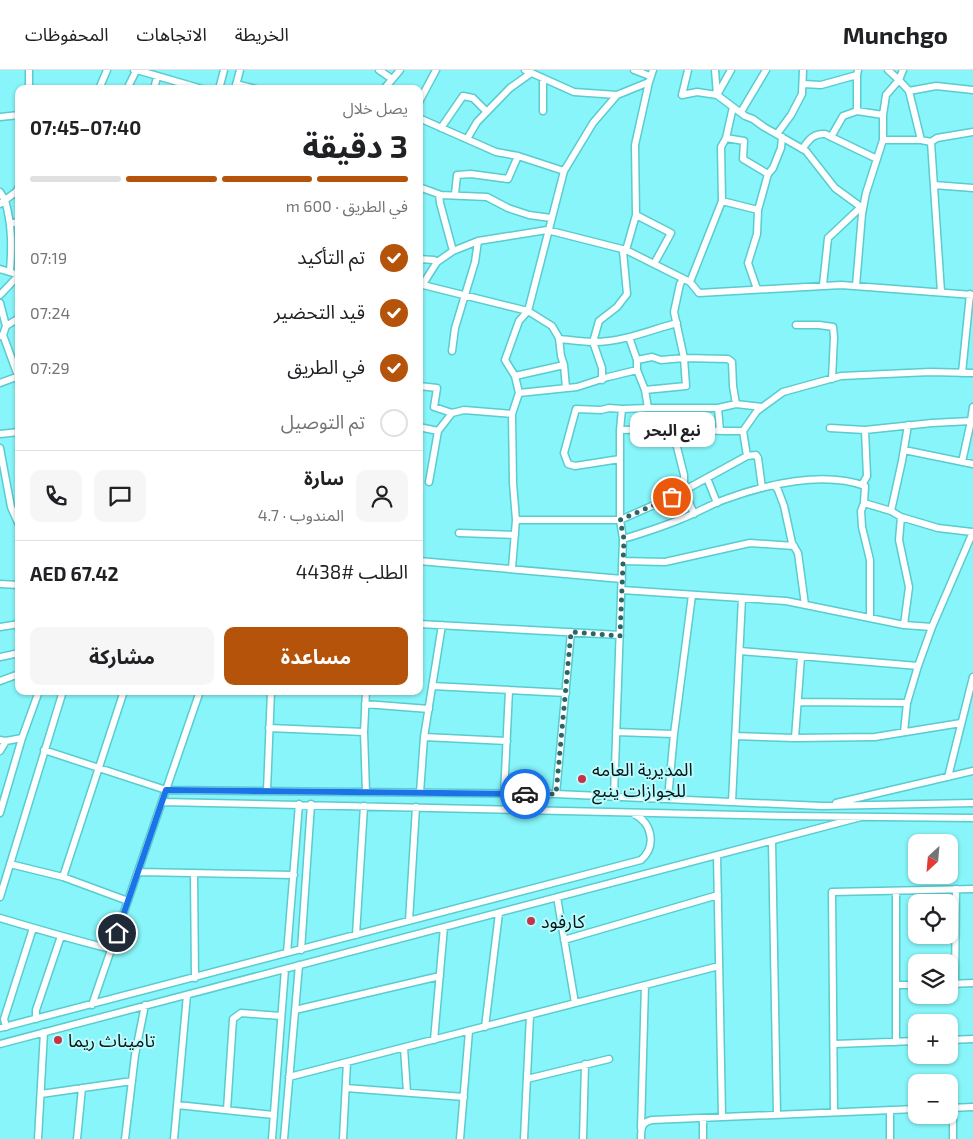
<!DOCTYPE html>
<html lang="ar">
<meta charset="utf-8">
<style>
body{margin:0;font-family:"Exo 2","Noto Sans Arabic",sans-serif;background:#f6f6f6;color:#202124;direction:rtl;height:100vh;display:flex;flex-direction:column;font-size:19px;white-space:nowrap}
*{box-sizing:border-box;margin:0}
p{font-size:16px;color:#757577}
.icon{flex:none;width:28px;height:28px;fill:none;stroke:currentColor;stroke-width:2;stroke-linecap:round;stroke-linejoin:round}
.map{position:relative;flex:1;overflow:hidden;direction:ltr}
.details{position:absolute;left:15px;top:15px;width:408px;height:610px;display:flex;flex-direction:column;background:#fff;border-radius:10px;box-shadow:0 1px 4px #0004;direction:rtl}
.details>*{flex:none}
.needle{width:32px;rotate:206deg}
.fabs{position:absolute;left:908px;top:764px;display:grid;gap:10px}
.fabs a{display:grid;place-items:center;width:50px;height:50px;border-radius:10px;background:#fff;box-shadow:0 1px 4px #0004;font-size:25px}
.pin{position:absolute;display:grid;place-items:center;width:42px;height:42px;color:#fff;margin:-21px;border:2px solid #fff;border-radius:50%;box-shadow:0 1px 5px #0007}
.courier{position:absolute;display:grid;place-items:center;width:50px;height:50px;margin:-25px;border:4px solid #1a73e8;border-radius:50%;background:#fff;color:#222;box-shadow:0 1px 6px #0007}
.bubble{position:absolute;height:35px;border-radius:10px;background:#fff;box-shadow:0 1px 4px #0004;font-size:16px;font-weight:700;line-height:35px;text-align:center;direction:rtl}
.headline em{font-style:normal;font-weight:700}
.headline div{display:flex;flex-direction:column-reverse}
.headline{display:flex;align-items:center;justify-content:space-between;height:85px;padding:0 15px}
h1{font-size:32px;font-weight:700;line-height:38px}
.bar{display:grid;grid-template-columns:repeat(4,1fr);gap:8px 5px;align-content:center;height:60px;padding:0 15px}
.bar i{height:6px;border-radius:4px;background:#e0e0e0}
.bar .on{background:#b45309}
.bar p{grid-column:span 4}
.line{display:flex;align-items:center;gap:12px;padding:0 15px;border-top:1px solid #e0e0e0}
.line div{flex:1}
.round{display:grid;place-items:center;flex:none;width:52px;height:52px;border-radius:10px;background:#f6f6f6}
ol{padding:0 15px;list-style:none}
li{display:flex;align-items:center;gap:15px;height:55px}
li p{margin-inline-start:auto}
li .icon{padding:5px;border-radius:50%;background:#b45309;color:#fff;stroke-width:4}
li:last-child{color:#757577}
li i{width:28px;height:28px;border:2px solid #e0e0e0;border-radius:50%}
.action{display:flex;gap:10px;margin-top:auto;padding:10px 15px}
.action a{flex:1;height:58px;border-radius:10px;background:#b45309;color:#fff;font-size:20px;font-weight:700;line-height:58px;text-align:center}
.action a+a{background:#f6f6f6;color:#202124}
header{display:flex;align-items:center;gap:30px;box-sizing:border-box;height:70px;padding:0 25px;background:#fff;border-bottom:1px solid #e0e0e0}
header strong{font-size:24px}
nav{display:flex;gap:28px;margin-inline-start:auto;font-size:18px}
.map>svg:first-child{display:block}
</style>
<header>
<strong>Munchgo</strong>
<nav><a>الخريطة</a><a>الاتجاهات</a><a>المحفوظات</a></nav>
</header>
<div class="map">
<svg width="973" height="1069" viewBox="0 0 973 1069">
<rect width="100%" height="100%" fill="#87f5f9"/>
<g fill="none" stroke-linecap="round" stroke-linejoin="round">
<defs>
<path id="minor" d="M 29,0 L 29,19
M 137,0 L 202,19
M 379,0 L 392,9
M 525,0 L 574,22 L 617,25
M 634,0 L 650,6
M 688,0 L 682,25 L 697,22 L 717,25 L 731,0
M 903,0 L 899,10 L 909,21 L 921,70 L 931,72 L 941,222
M 543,8 L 543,41
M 236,14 L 256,19
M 803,14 L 821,15 L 857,5
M 99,19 L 107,0
M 127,19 L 136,1 L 134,0
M 154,19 L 157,7
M 219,19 L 224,0
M 235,19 L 240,0
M 384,19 L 400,0
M 909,21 L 936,16 L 973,20
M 419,32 L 436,0
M 733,37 L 745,46 L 753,49 L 764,57 L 806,81 L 835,118 L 861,137 L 862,143
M 857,41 L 857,5 L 858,0
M 741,42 L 766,0
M 0,47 L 19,45
M 419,48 L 496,82 L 518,86 L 564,101
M 441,58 L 463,26 L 473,28 L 487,42
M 777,64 L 791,45 L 802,24 L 803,0
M 831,67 L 843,46 L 857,41 L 883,45
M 726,68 L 744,71 L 743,89 L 768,104
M 467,69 L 477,52 L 510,18 L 531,3
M 883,70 L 921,70
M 931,72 L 937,68 L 973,62
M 802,79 C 809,70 813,63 825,64 L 877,89
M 934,115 L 973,118
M 419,117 L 441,125 L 487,127 L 508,138 L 529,145 L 551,148
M 0,122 L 5,130 L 16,122 L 19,117
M 455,124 L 457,105 L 471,104 L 508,109 L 518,86
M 439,125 L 440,133 L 453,181
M 722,131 L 758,140
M 0,134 L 5,130 C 12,155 12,176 10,201
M 636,145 L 671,163 L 654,194
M 11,154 L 19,151
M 626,180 L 636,145 L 635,75 L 649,12
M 419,189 L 434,190 L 437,192
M 0,199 L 13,203
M 690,212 L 699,223 L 841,215 L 973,225
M 419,214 L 528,241 L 552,256 L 559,268 L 561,286 L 564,295 L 566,318
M 423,214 L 437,192 L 453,181 L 478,171 L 547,160 L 626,180 L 690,212 L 722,131 L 721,77 L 726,68 L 733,37 L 717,25 L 715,0
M 823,215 L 828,168 L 861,137
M 856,216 L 862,144 L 866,123 L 883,70 L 883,45 L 886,25 L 899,10 L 888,0
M 757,219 L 748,193 L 757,164 L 758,140 L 768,104 L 773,98 L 781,78 L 782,67
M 0,225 L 18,206
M 0,233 L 6,256
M 796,255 L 819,255 L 833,257 L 834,267 L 832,309
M 3,265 L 6,256 L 19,248
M 0,266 L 3,265 L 18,306
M 629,267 L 637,290 L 637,300 L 645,320 L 648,338
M 559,269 C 571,270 583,272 594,272 C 623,272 650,260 677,253
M 452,281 L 455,258 L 475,192 L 478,171
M 637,290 L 652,287 L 661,290 L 684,288 L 728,289 L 732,292 L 733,316 L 736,334
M 962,303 L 970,224
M 515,306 L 564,295
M 602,310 L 602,298 L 593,272 L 599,251 L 617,237 L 627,224 L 623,181
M 0,313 L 19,306
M 419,316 L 437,318 L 434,337 L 452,343 L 464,340 L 512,344
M 645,320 L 686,316 L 684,288 L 674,242 L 680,214 L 683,209
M 519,323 L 577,317 L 608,307 L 637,300
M 718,338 L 720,361
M 419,357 L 438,361
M 830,358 L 865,360
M 620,360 C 661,358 702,361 743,361
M 673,361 L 684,405 L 684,420 L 694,444
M 0,364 L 19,362
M 0,378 L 11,437 L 19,455
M 904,380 L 973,394
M 747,386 L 756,385 L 758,388 L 762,418
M 620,389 L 575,396 L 568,394 L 564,383 L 576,339 L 601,340 L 609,338 L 622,339 L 648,338 L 718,338 L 736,334 L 762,337
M 962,392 L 971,351
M 707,408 L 717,433
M 429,412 L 438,361 L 452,343
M 774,415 L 778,420 L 784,436 L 792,473 L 798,483 L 805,535
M 862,415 L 867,406 L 865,360 L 932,353 L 971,351 L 973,337
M 864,433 L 891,441 L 902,391 L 908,355
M 891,441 L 901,447 L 938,458 L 972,462
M 901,447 L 899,470 L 909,517 L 904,555
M 516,450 L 620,450 L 620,360 L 622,339
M 459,463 L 515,465
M 623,469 C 643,463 662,457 681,449 C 697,443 711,434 726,429 C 767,414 823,401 865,416 L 864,433 L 861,441 L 862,457 L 870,490 L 870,548
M 419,491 L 622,509
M 623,491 L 665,492 L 750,473 L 794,476
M 512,498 L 516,450 L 513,413 L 512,344 L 519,323 L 515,306 L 505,290 L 519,251 L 528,241 L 564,101 L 593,53 L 617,25 L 649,12 L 653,0
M 0,514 L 19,515
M 622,520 L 786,531 L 904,555 L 932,557
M 419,554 L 620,565
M 0,557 L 19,554
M 740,581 L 918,596
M 0,587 L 19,583
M 0,611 L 19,604
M 432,616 L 566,623
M 366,621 L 364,662 L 366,722
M 798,632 L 907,633
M 365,634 L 429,639
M 269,658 L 364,662
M 616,662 L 674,664
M 904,662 L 907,633 L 918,596 L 932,557 L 973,462
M 735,666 L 795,668 L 875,667 L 961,653
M 424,667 L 507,671
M 795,668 L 801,587
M 0,670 L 6,671 L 22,668
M 44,680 L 166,720 L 556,724 L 822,736 L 973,733
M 0,681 L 6,671
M 948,707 L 973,607
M 267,721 L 271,621
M 420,723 L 424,667 L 442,555
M 556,724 L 571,562
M 504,725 L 509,620
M 614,726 L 623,469 L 620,450 L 672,427 L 747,386 L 743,361 L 757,341 L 783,322 L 841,306 L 930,302 L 973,303
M 668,728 L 674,664 L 692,525
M 162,732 L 788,746 L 973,748
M 732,732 L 742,528
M 836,733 L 973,701
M 0,743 L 22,668 L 39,621
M 772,771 L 777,1045
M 717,785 L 722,1047
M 10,794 L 63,807 L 128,831
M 138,802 L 294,805
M 194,804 L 195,908
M 63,807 L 124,621
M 0,827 L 63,621
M 557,827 L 575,933
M 0,848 C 37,859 74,870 111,879
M 409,851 L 416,737
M 356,865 L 364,736
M 564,870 L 718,825
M 301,880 L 311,734
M 287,883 L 299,734
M 949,914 L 973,913
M 955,914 L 956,819
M 896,915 L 916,915
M 92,935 L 200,621
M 295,940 L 440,906
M 36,949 L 36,940 L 61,866
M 6,957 L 4,949 L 33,858
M 485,957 L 499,843
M 0,958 L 641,790 C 657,776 652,753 634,744
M 434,970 L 444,857
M 949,970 L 973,969
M 896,972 L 896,821
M 0,974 L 861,747
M 835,974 L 916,971
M 404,978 L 407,1022
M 289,1007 L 719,896
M 527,1009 L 609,989
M 346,1018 L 464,1027
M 41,1024 L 132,1011
M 177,1035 L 274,1045
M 949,1038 L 973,1037
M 227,1040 L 233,949 L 241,943 L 281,946
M 834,1042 L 832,822 L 973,819
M 641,1058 L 645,915
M 38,1069 L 44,962
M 77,1069 L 82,1018
M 125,1069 L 135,985 L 145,935
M 174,1069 L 187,925
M 272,1069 L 285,899
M 284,1069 L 299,895
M 343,1069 L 347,992
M 460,1069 L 469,961
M 524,1069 L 530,945
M 583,1069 L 585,994
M 641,1069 C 641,1059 641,1052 652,1050 L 916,1039
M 703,1069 L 703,1048
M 890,1069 L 890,1040
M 953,1069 L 953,1038"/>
</defs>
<use href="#minor" stroke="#5acbcf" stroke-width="9"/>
<use href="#minor" stroke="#fff" stroke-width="6"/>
</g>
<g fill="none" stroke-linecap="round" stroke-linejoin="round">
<path stroke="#2f6466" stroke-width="5" stroke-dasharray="0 9" d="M 525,724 L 556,724 L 571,562 L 620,566 L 624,469 L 620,450 L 672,427"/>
<path stroke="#1a73e8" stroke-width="6" d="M 117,863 L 166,720 L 525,724"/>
</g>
<g fill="#c43446" stroke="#bdfafc" stroke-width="2">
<circle cx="582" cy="709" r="5"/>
<circle cx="531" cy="851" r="5"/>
<circle cx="58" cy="970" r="5"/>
</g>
<g text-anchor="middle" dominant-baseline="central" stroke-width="4" stroke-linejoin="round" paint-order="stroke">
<g font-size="18" fill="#001617" stroke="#bdfafc" text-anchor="start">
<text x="592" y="699">المديرية العامه<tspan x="592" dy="21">للجوازات ينبع</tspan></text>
<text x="541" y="851">كارفود</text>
<text x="68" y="970">تاميناث ريما</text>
</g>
</g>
</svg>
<div class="fabs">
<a><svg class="needle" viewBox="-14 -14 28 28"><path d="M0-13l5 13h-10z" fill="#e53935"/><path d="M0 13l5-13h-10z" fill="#757577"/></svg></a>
<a><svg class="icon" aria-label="locate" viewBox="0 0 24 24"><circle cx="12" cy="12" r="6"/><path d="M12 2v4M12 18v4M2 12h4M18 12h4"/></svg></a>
<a><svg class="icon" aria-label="layers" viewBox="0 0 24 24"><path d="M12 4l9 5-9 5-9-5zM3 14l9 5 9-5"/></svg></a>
<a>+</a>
<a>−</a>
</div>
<div class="pin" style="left:672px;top:427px;background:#ea580c"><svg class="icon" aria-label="bag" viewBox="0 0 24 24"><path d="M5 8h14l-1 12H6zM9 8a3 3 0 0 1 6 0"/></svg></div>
<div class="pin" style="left:117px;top:863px;background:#1f2937"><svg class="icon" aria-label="home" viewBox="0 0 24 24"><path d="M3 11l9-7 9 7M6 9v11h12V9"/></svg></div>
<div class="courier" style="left:525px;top:724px"><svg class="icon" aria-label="car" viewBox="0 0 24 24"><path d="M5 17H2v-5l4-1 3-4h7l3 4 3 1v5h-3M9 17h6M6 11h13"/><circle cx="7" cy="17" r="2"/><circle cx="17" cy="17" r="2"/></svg></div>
<div class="bubble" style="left:630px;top:342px;width:85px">نبع البحر</div>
<section class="details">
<div class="headline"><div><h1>3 دقيقة</h1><p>يصل خلال</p></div><em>07:40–07:45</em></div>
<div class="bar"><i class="on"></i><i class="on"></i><i class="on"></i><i></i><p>في الطريق · 600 m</p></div>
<ol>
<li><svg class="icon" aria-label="check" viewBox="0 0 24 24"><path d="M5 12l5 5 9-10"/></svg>تم التأكيد<p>07:19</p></li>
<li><svg class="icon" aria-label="check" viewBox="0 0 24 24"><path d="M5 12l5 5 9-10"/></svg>قيد التحضير<p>07:24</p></li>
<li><svg class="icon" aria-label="check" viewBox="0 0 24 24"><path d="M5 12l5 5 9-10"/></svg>في الطريق<p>07:29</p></li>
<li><i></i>تم التوصيل</li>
</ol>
<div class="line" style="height:90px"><a class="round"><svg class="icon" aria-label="person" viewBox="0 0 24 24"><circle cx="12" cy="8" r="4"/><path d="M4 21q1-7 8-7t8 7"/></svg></a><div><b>سارة</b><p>المندوب · 4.7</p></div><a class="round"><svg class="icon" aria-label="chat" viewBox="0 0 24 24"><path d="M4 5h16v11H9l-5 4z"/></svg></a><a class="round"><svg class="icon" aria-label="phone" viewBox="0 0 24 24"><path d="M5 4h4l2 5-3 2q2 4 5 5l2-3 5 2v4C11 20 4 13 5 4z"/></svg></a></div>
<div class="line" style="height:65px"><div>الطلب #4438</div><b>AED 67.42</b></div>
<div class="action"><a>مساعدة</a><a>مشاركة</a></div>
</section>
</div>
